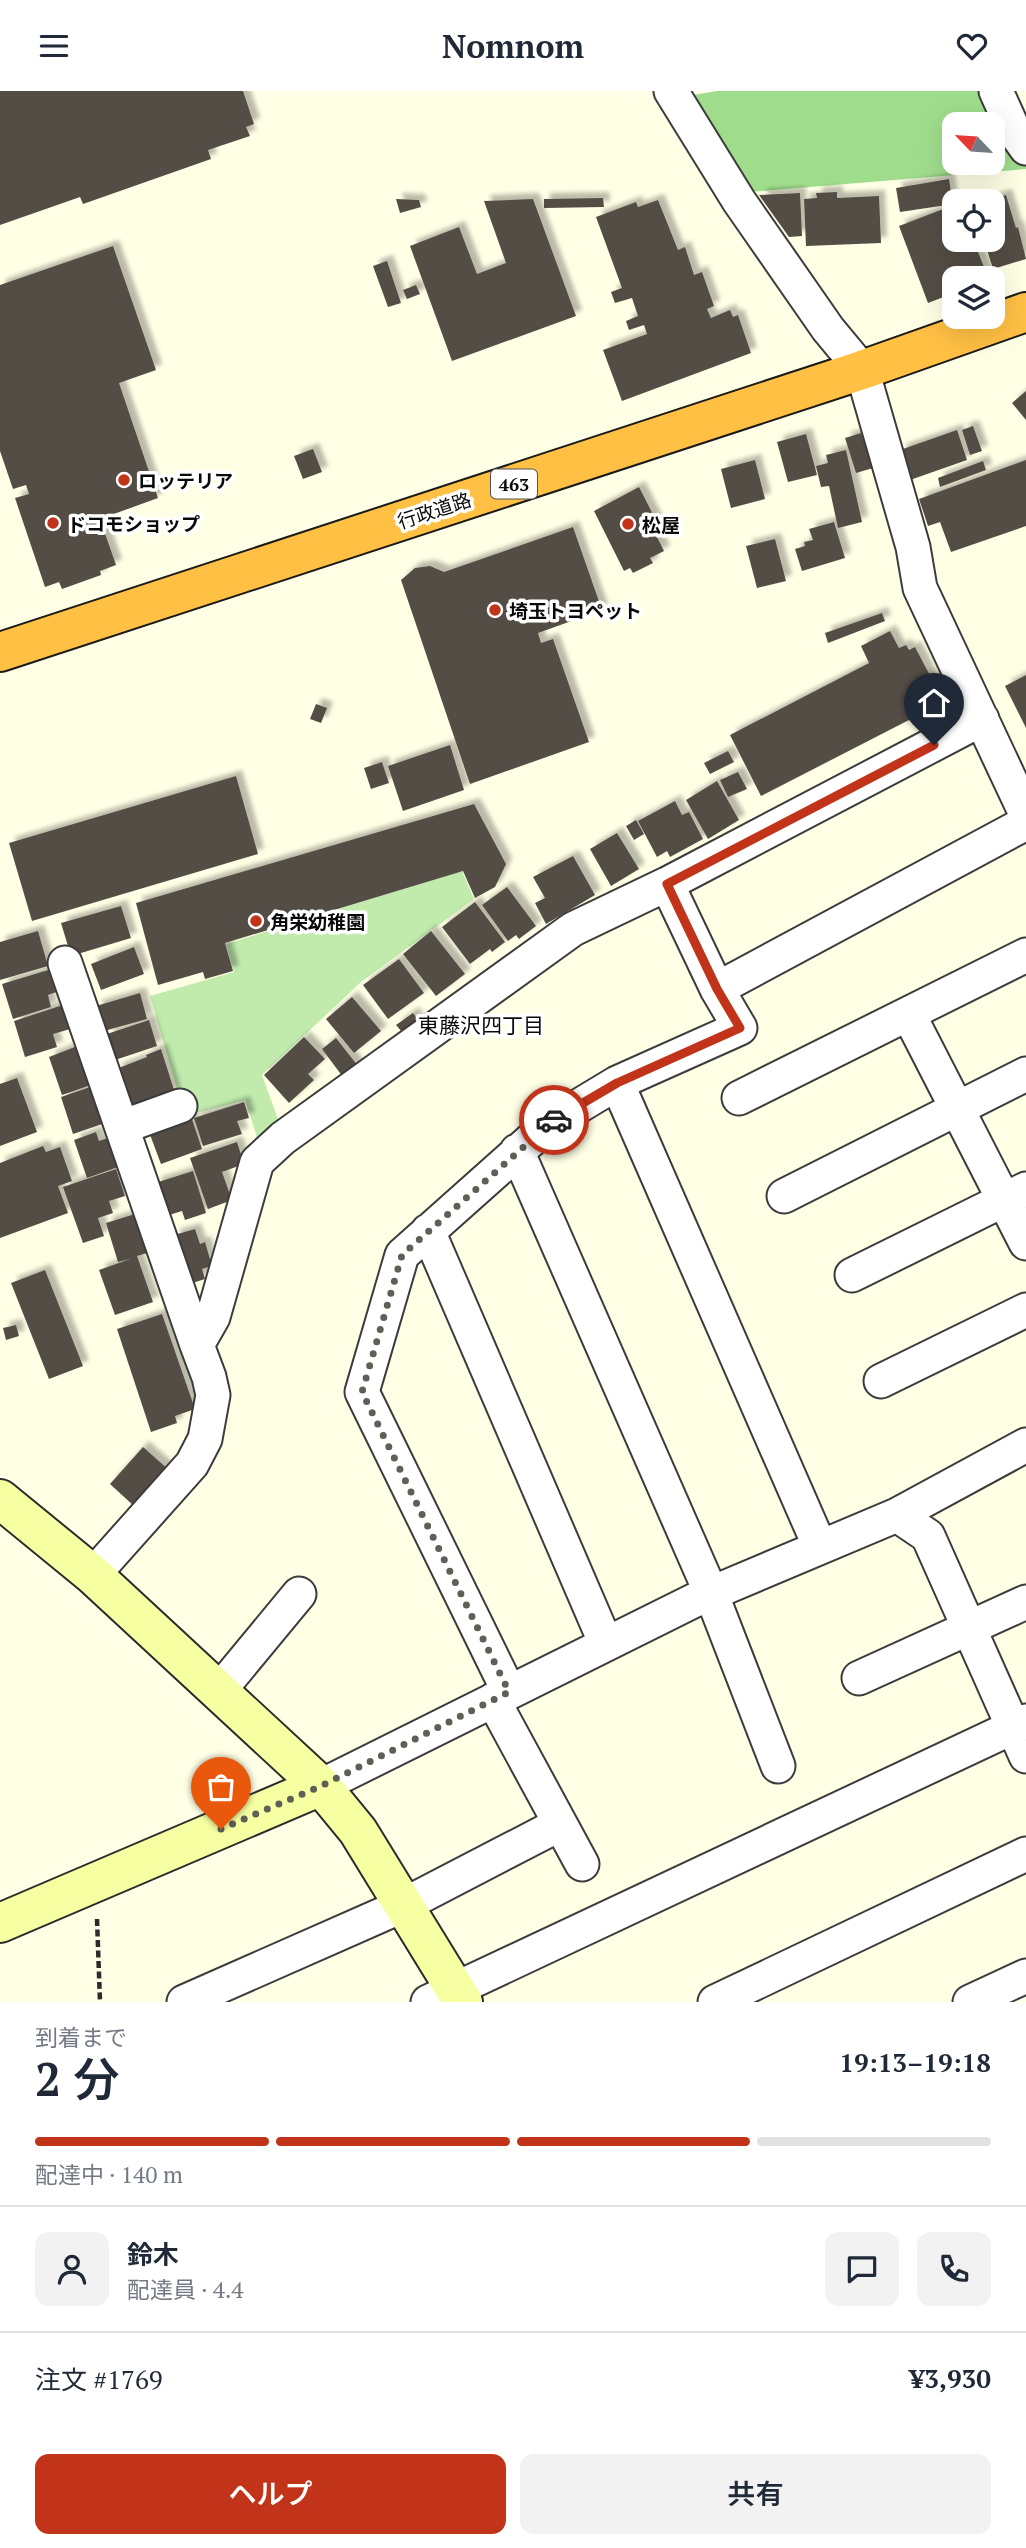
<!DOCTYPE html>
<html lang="ja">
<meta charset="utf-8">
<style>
body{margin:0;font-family:"PT Serif","Noto Sans JP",serif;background:#f2f2f3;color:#1f2937;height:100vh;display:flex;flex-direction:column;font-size:26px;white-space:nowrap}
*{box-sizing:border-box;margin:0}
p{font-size:23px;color:#747a83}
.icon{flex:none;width:38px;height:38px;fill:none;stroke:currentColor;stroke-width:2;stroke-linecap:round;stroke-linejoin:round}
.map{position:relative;height:1911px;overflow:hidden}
.panel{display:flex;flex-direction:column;background:#fff;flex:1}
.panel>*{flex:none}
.needle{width:46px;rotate:295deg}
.controls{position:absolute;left:942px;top:21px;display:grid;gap:14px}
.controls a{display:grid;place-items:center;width:63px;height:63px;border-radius:14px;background:#fff;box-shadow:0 7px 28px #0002;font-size:35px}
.pin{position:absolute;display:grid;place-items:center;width:60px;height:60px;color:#fff;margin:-72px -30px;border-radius:50% 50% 50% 0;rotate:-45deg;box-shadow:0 0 7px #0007}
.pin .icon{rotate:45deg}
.courier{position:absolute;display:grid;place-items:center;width:70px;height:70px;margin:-35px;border:5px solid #c23419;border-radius:50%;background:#fff;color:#222;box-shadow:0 2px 9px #0007}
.head em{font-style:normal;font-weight:600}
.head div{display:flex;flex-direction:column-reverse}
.head{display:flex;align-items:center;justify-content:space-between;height:119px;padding:0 35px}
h1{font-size:46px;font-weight:600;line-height:52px}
.bar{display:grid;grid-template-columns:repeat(4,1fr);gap:10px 7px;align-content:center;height:84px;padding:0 35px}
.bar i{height:9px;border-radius:5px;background:#e0e1e3}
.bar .selected{background:#c23419}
.bar p{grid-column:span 4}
.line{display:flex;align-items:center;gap:18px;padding:0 35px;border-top:2px solid #e0e1e3}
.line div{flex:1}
.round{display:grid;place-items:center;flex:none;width:74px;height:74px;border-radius:14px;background:#f2f2f3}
.button{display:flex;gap:14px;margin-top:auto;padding:14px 35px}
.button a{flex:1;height:80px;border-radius:14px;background:#c23419;color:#fff;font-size:28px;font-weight:600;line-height:80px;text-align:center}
.button a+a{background:#f2f2f3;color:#1f2937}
header{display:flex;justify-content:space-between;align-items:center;height:91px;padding:0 35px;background:#fff;font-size:32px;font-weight:600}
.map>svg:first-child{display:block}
</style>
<header><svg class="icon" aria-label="menu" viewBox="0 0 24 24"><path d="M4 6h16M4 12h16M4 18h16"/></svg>Nomnom<svg class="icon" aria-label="heart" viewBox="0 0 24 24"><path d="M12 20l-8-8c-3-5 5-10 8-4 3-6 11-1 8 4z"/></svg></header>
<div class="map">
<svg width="1026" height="1911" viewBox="0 0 1026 1911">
<defs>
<filter id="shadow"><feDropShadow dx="6" dy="-6" stdDeviation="2" flood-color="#0004"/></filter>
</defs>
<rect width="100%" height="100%" fill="#ffffe6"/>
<path fill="#c1ebad" d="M 462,780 L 474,808 L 361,891 L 262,984 L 280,1034 L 259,1052 L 245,1009 L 185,1025 L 150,905 L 234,881 L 226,853 Z"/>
<path fill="#9fdd8c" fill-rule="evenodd" d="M 717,0 L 988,0 L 1026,70 L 1026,78 L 750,101 L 687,5 ZM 954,33 L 992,33 L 992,72 L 954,72 Z"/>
<path fill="#534d45" filter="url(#shadow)" d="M 0,0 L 243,0 L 254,33 L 246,36 L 250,45 L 208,59 L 211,68 L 83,113 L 80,106 L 0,134 Z
M 949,88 L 952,108 L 946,108 L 947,114 L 900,121 L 896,97 Z
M 837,101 L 837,107 L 879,105 L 881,152 L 806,155 L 804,108 L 817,107 L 816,102 Z
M 800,102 L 802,145 L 789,146 L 759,104 Z
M 1006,104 L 1016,137 L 1018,136 L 1026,168 L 993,178 L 984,149 L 992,149 L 992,110 L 987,110 Z
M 603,107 L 604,116 L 544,117 L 544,108 Z
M 396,108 L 419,109 L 421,116 L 400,122 Z
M 533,108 L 576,225 L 452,270 L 410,155 L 459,136 L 477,183 L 506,172 L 484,110 Z
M 658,109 L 678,159 L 685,156 L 694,184 L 702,181 L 714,215 L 707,218 L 711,227 L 730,219 L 733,226 L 738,224 L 751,262 L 622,310 L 603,259 L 647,243 L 644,234 L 629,239 L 626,230 L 638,225 L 632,207 L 615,212 L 611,201 L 622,197 L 596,126 L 636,111 L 638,116 Z
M 951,115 L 954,123 L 954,149 L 973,149 L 987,183 L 980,187 L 954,187 L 954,202 L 928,212 L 899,135 Z
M 113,155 L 156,279 L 119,292 L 158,407 L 100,428 L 116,474 L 100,480 L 101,484 L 62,498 L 59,491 L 45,496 L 15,407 L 29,403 L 26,394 L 13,398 L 0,360 L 0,194 Z
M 387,170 L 401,212 L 388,216 L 373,175 Z
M 416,194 L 420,203 L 407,208 L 403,199 Z
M 1026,300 L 1026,329 L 1012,312 Z
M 973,335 L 982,360 L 970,364 L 962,339 Z
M 957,339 L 967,369 L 910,389 L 900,359 Z
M 861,342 L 873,377 L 856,382 L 845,347 Z
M 806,343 L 817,384 L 788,391 L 777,351 Z
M 313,358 L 322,381 L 303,388 L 294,365 Z
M 846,359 L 862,431 L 838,437 L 829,395 L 821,396 L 816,375 L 828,372 L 826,364 Z
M 755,369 L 765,408 L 731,417 L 721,378 Z
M 1026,369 L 1026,435 L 951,461 L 940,431 L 928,435 L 919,408 Z
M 983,370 L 986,379 L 940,396 L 938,387 Z
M 639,396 L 660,437 L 654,440 L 664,460 L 650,467 L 653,472 L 633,482 L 630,477 L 624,480 L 594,420 Z
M 834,431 L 845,467 L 802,480 L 795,458 L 805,455 L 804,451 L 813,449 L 809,438 Z
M 573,436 L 602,519 L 538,542 L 541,552 L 553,548 L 589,651 L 470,693 L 401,489 L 415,477 L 430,475 L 444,481 Z
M 775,448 L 786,490 L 757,497 L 746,455 Z
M 882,522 L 885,530 L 828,552 L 825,542 Z
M 890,540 L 899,557 L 906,554 L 909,559 L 915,556 L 944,611 L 761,705 L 730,644 L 869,572 L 861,555 Z
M 1026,584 L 1026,637 L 1005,595 Z
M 316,613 L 327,617 L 321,632 L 310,628 Z
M 450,654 L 464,699 L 403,720 L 388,675 Z
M 728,660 L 734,671 L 710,683 L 704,672 Z
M 382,671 L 389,692 L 371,698 L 364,677 Z
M 738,681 L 747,698 L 728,706 L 720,689 Z
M 236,685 L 258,763 L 32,830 L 9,752 Z
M 717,690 L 739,729 L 708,748 L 686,709 Z
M 675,710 L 682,724 L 689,721 L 703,748 L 670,766 L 667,760 L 657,766 L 638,730 Z
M 474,713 L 506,773 L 495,796 L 475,807 L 463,780 L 225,852 L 233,880 L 205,888 L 203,881 L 158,894 L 136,812 Z
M 636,729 L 644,743 L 634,749 L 626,735 Z
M 617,742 L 639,778 L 611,795 L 590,758 Z
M 573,765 L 595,804 L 546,833 L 535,812 L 545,807 L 533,786 Z
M 507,796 L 536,835 L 519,848 L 516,844 L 508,850 L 482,814 Z
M 475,811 L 505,851 L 492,861 L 490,858 L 470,873 L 442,836 Z
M 121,815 L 131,847 L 71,865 L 61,832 Z
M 38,840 L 48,875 L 0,889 L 0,851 Z
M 431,840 L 465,883 L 436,905 L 403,863 Z
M 134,856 L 144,883 L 101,899 L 91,873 Z
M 399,868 L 424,902 L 388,928 L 363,894 Z
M 58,876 L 65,898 L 48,904 L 51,916 L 13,928 L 2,893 Z
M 140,902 L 147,928 L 104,940 L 96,915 Z
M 352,906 L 381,940 L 354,962 L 326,928 Z
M 69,912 L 77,936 L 53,943 L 57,956 L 25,966 L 14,930 Z
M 413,922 L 418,929 L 402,941 L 396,934 Z
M 149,929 L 157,955 L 115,969 L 107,943 Z
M 304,946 L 325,968 L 308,983 L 314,989 L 289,1012 L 264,984 Z
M 336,947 L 358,975 L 343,986 L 322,958 Z
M 80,954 L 94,993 L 62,1004 L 49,966 Z
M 161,958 L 175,1002 L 137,1019 L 129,1015 L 116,978 L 147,966 L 146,964 Z
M 17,987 L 37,1041 L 0,1055 L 0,993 Z
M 93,995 L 105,1032 L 73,1043 L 61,1006 Z
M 244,1011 L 249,1027 L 237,1030 L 242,1043 L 203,1055 L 194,1027 Z
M 191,1025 L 202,1058 L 161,1073 L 149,1041 Z
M 96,1041 L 99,1050 L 111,1046 L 121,1075 L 87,1087 L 74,1049 Z
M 237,1051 L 244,1073 L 222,1081 L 232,1109 L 208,1118 L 190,1067 Z
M 43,1055 L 46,1061 L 60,1056 L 72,1090 L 58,1095 L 68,1122 L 0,1147 L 0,1072 Z
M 116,1078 L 125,1105 L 109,1110 L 113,1122 L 98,1127 L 104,1145 L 83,1152 L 63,1096 Z
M 193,1080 L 206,1122 L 185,1129 L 182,1120 L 166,1125 L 155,1092 Z
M 135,1123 L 147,1162 L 137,1165 L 153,1211 L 115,1224 L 99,1179 L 130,1168 L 118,1171 L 106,1132 Z
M 195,1138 L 200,1153 L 205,1151 L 212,1175 L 202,1178 L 205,1188 L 186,1194 L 174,1144 Z
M 45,1179 L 83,1275 L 49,1288 L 11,1192 Z
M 162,1223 L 195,1318 L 175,1325 L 177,1332 L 151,1341 L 117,1238 Z
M 16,1234 L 19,1245 L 6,1249 L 3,1237 Z
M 143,1356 L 169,1379 L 135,1416 L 110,1393 Z"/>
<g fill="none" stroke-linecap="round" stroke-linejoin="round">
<defs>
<path id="street" d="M 671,0 L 739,110 L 828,238 L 862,279 L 913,456 L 920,497 L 1026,723
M 996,0 L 1014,40 L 1026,57
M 65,872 L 197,1254
M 717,898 L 1026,732
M 909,924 L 1026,1152
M 617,992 L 820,1456
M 739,1007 L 1026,864
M 122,1036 L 180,1015
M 517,1060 L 711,1502 L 778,1675
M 784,1105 L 1026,983
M 428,1140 L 606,1553
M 852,1184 L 1026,1098
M 881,1290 L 1026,1219
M 897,1424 L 928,1445 L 1026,1665
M 93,1484 L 192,1373 L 205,1348 L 213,1304 L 209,1286 L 197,1254 L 213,1226 L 257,1071 L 283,1047 L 573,838 L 667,793 L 982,628
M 859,1587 L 1026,1511
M 218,1601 L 299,1503
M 509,1601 L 362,1301 L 402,1164 L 549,1033 L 617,992 L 740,937 L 717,898 L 667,793
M 493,1609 L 582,1773
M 321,1695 L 693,1510 L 897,1424 L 1026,1354
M 184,1911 L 404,1814 L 560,1733
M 428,1911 L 1026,1630
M 715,1911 L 1026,1763
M 970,1911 L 1026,1885"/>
<path id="secondary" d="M 0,1408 L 93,1484 L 321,1695 L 358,1740 L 463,1911
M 0,1832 L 321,1695"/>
<path id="highway" d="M 0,561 L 862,279 L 1026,221"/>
</defs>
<use href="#street" stroke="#3c3c3c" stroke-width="37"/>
<use href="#secondary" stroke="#2b2b2b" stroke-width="42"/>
<use href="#highway" stroke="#1a1a1a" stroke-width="42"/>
<path stroke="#2b2b2b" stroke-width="4.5" stroke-dasharray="7 3.5" stroke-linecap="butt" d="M 97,1828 L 100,1911"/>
<use href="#street" stroke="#fff" stroke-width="33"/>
<use href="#secondary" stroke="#f6ffa1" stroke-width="38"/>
<use href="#highway" stroke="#ffc044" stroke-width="38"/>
</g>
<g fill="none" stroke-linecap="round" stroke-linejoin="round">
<path stroke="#5f5f56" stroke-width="7" stroke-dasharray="0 12.6" d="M 221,1738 L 321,1695 L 509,1601 L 362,1301 L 402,1164 L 554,1029"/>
<path stroke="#c23419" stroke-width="9" d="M 554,1029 L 617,992 L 740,937 L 717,898 L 667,793 L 934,654"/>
</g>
<g fill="#c23419" stroke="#fff" stroke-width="2.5">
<circle cx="124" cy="389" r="7"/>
<circle cx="53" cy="432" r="7"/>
<circle cx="628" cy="433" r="7"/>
<circle cx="495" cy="519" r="7"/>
<circle cx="256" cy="830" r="7"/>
</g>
<g text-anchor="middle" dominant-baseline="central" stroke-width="7" stroke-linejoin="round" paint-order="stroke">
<rect fill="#fff" stroke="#535353" stroke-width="2" x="491" y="378.5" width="46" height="29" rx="5"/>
<g font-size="18" font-weight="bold" fill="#090909">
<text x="514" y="393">463</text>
</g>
<g font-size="19" font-weight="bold" fill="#090909" stroke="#fff" text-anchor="start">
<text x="138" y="389">ロッテリア</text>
<text x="67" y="432">ドコモショップ</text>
<text x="642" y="433">松屋</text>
<text x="509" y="519">埼玉トヨペット</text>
<text x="270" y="830">角栄幼稚園</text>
</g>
<g font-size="19" fill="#090909" stroke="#fff">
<text transform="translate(434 419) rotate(-18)">行政道路</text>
</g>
<g font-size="21" fill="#090909" stroke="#fff">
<text x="481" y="934">東藤沢四丁目</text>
</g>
</g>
</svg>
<div class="controls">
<a><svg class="needle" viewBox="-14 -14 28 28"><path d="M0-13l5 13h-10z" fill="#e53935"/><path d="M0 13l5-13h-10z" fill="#747a83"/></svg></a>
<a><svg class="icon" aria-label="locate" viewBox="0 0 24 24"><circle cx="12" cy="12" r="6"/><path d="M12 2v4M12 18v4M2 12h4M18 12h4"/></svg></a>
<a><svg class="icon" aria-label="layers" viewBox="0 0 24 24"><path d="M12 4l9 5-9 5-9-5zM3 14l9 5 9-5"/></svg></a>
</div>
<div class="pin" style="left:221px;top:1738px;background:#ea580c"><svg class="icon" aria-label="bag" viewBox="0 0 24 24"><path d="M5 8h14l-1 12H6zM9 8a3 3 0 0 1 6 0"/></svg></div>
<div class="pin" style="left:934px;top:654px;background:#1f2937"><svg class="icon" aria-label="home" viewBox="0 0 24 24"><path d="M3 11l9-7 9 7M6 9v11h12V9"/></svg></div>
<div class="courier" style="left:554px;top:1029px"><svg class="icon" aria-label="car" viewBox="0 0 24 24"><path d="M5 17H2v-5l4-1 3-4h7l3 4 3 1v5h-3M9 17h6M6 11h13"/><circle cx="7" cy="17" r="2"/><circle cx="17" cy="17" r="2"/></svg></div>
</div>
<section class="panel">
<div class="head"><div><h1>2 分</h1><p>到着まで</p></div><em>19:13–19:18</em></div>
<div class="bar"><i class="selected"></i><i class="selected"></i><i class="selected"></i><i></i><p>配達中 · 140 m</p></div>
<div class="line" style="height:126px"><a class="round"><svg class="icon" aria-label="person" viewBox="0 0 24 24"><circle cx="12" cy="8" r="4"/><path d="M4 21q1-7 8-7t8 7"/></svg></a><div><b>鈴木</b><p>配達員 · 4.4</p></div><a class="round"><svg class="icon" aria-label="chat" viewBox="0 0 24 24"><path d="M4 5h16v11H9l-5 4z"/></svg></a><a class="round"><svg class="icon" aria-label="phone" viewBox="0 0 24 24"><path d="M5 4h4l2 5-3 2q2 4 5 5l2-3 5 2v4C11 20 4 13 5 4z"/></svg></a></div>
<div class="line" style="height:91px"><div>注文 #1769</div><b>¥3,930</b></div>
<div class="button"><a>ヘルプ</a><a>共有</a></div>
</section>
